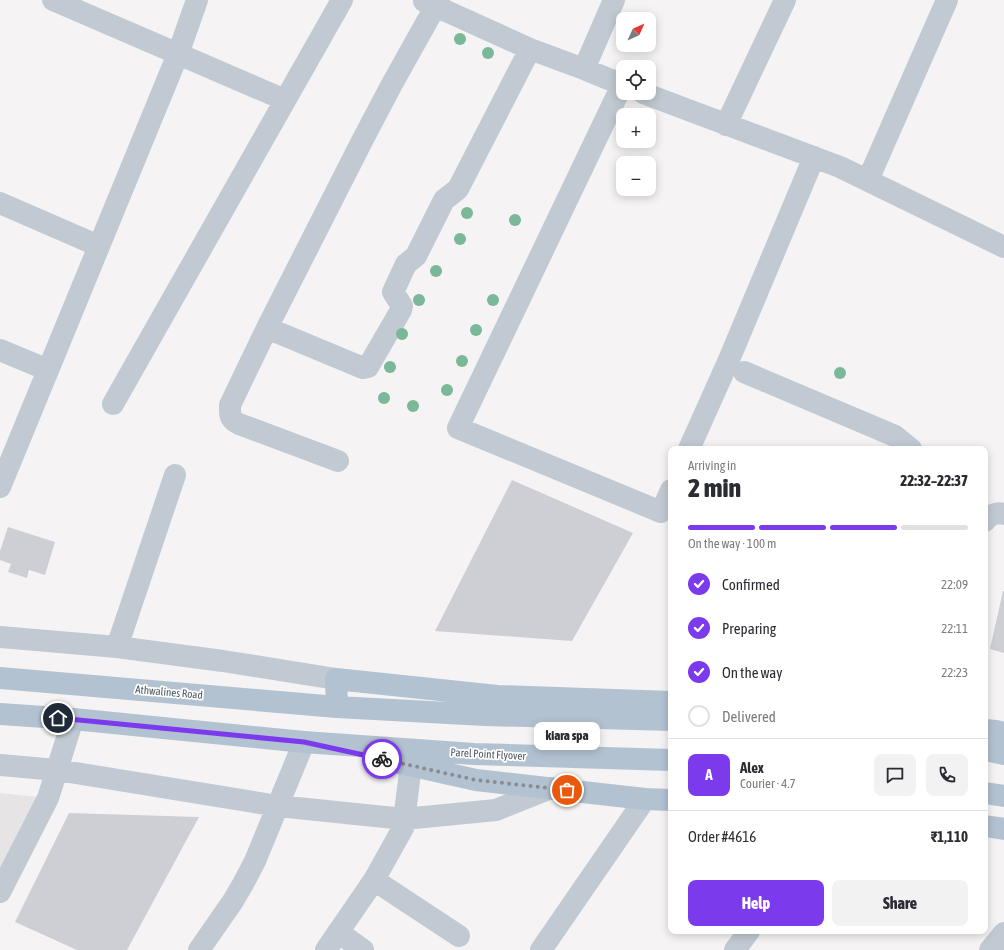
<!DOCTYPE html>
<meta charset="utf-8">
<style>
body{margin:0;font-family:"Asap Condensed",sans-serif;background:#f2f2f3;color:#2b2b33;height:100vh;display:flex;flex-direction:column;font-size:15px;white-space:nowrap}
*{box-sizing:border-box;margin:0}
p{font-size:13px;color:#7c7c81}
.icon{flex:none;width:22px;height:22px;fill:none;stroke:currentColor;stroke-width:2;stroke-linecap:round;stroke-linejoin:round}
.map{position:relative;flex:1;overflow:hidden}
.side{position:absolute;left:668px;top:446px;width:320px;height:488px;display:flex;flex-direction:column;background:#fff;border-radius:8px;box-shadow:0 2px 10px #0003}
.side>*{flex:none}
.needle{width:26px;rotate:45deg}
.buttons{position:absolute;left:616px;top:12px;display:grid;gap:8px}
.buttons a{display:grid;place-items:center;width:40px;height:40px;border-radius:8px;background:#fff;box-shadow:0 2px 10px #0003;font-size:20px}
.pin{position:absolute;display:grid;place-items:center;width:34px;height:34px;color:#fff;margin:-17px;border:2px solid #fff;border-radius:50%;box-shadow:0 1px 4px #0007}
.courier{position:absolute;display:grid;place-items:center;width:40px;height:40px;margin:-20px;border:3px solid #7c3aed;border-radius:50%;background:#fff;color:#222;box-shadow:0 1px 5px #0007}
.bubble{position:absolute;height:28px;border-radius:8px;background:#fff;box-shadow:0 2px 10px #0003;font-size:13px;font-weight:800;line-height:28px;text-align:center}
.summary em{font-style:normal;font-weight:800}
.summary div{display:flex;flex-direction:column-reverse}
.summary{display:flex;align-items:center;justify-content:space-between;height:68px;padding:0 20px}
h1{font-size:26px;font-weight:800;line-height:30px}
.bar{display:grid;grid-template-columns:repeat(4,1fr);gap:6px 4px;align-content:center;height:48px;padding:0 20px}
.bar i{height:5px;border-radius:3px;background:#e1e1e2}
.bar .on{background:#7c3aed}
.bar p{grid-column:span 4}
.line{display:flex;align-items:center;gap:10px;padding:0 20px;border-top:1px solid #e1e1e2}
.line div{flex:1}
.round{display:grid;place-items:center;flex:none;width:42px;height:42px;border-radius:8px;background:#f2f2f3}
ol{padding:0 20px;list-style:none}
li{display:flex;align-items:center;gap:12px;height:44px}
li p{margin-inline-start:auto}
li .icon{padding:4px;border-radius:50%;background:#7c3aed;color:#fff;stroke-width:4}
li:last-child{color:#7c7c81}
li i{width:22px;height:22px;border:2px solid #e1e1e2;border-radius:50%}
.button{display:flex;gap:8px;margin-top:auto;padding:8px 20px}
.button a{flex:1;height:46px;border-radius:8px;background:#7c3aed;color:#fff;font-size:16px;font-weight:800;line-height:46px;text-align:center}
.button a+a{background:#f2f2f3;color:#2b2b33}
.map>svg:first-child{display:block}
</style>
<div class="map">
<svg width="1004" height="950" viewBox="0 0 1004 950">
<rect width="100%" height="100%" fill="#f5f3f3"/>
<path fill="#e6e4e5" d="M 0,793 L 48,798 L 0,892 Z"/>
<path fill="#cdcfd5" d="M 512,480 L 633,533 L 572,641 L 435,631 Z
M 8,527 L 55,542 L 45,575 L 29,570 L 27,578 L 8,572 L 11,564 L 0,560 L 0,551 Z
M 1003,591 L 1004,591 L 1004,653 L 990,649 Z
M 69,813 L 199,817 L 127,950 L 77,950 L 15,922 Z"/>
<g fill="none" stroke-linecap="round" stroke-linejoin="round">
<path stroke="#c1cad2" stroke-width="22" d="M 53,0 L 285,100
M 424,1 L 530,49 L 584,69 L 623,85
M 584,69 L 614,0
M 622,85 L 458,428 L 661,512 L 671,490
M 643,93 L 840,167 L 1004,247
M 726,125 L 785,0
M 868,180 L 947,0
M 0,203 L 99,246
M 267,328 L 363,368 L 368,367 L 401,310 L 402,306 L 393,292 L 406,264 L 416,256 L 444,200 L 458,189 L 530,49
M 0,350 L 48,370
M 744,372 L 895,436 L 911,449
M 113,404 L 342,0
M 689,449 L 728,362 L 814,157
M 338,461 L 239,424 C 229,419 230,415 230,405 L 267,328 L 362,141 L 392,84 L 439,0
M 0,487 L 178,54 L 197,0
M 985,521 C 989,515 997,512 1004,514
M 0,637 L 117,647 L 223,661 L 336,679
M 117,647 L 175,475
M 0,765 L 57,770 L 278,806 L 404,819 L 496,810 L 551,788
M 374,880 L 459,936
M 0,892 L 48,798 L 73,719
M 338,932 L 363,950
M 199,950 L 233,901 L 243,884 L 255,861 L 304,742
M 326,950 L 374,880 L 403,828 L 411,765
M 541,950 L 645,799
M 735,950 L 749,931
M 990,950 L 1004,933"/>
<path stroke="#b3c2d1" stroke-width="22" d="M 0,678 L 337,707 L 485,715 L 671,720
M 337,707 L 336,679 L 497,696 L 671,702
M 0,714 L 73,719 L 304,742 L 474,754 L 671,760
M 985,730 L 996,731 L 1004,733
M 985,750 L 1004,754
M 382,759 L 476,780 L 645,799 L 671,800
M 985,793 L 1004,796
M 985,826 L 1004,829"/>
</g>
<g fill="#7bb799">
<circle cx="460" cy="39" r="6"/>
<circle cx="488" cy="53" r="6"/>
<circle cx="467" cy="213" r="6"/>
<circle cx="515" cy="220" r="6"/>
<circle cx="460" cy="239" r="6"/>
<circle cx="436" cy="271" r="6"/>
<circle cx="419" cy="300" r="6"/>
<circle cx="493" cy="300" r="6"/>
<circle cx="476" cy="330" r="6"/>
<circle cx="402" cy="334" r="6"/>
<circle cx="462" cy="361" r="6"/>
<circle cx="390" cy="367" r="6"/>
<circle cx="840" cy="373" r="6"/>
<circle cx="447" cy="390" r="6"/>
<circle cx="384" cy="398" r="6"/>
<circle cx="413" cy="406" r="6"/>
</g>
<g fill="none" stroke-linecap="round" stroke-linejoin="round">
<path stroke="#868d94" stroke-width="4" stroke-dasharray="0 7.2" d="M 382,759 L 476,780 L 567,790"/>
<path stroke="#7c3aed" stroke-width="5" d="M 58,718 L 304,742 L 382,759"/>
</g>
<g text-anchor="middle" dominant-baseline="central" stroke-width="3.5" stroke-linejoin="round" paint-order="stroke">
<g font-size="11" fill="#4a5661" stroke="#fff">
<text transform="translate(169 692) rotate(5)">Athwalines Road</text>
<text transform="translate(488 754) rotate(3)">Parel Point Flyover</text>
</g>
</g>
</svg>
<div class="buttons">
<a><svg class="needle" viewBox="-14 -14 28 28"><path d="M0-13l5 13h-10z" fill="#e53935"/><path d="M0 13l5-13h-10z" fill="#7c7c81"/></svg></a>
<a><svg class="icon" aria-label="locate" viewBox="0 0 24 24"><circle cx="12" cy="12" r="6"/><path d="M12 2v4M12 18v4M2 12h4M18 12h4"/></svg></a>
<a>+</a>
<a>−</a>
</div>
<div class="pin" style="left:567px;top:790px;background:#ea580c"><svg class="icon" aria-label="bag" viewBox="0 0 24 24"><path d="M5 8h14l-1 12H6zM9 8a3 3 0 0 1 6 0"/></svg></div>
<div class="pin" style="left:58px;top:718px;background:#1f2937"><svg class="icon" aria-label="home" viewBox="0 0 24 24"><path d="M3 11l9-7 9 7M6 9v11h12V9"/></svg></div>
<div class="courier" style="left:382px;top:759px"><svg class="icon" aria-label="bike" viewBox="0 0 24 24"><circle cx="6" cy="16" r="4"/><circle cx="18" cy="16" r="4"/><path d="M6 16l4-8h5l3 8M10 8l3 8H6M13 5h3"/></svg></div>
<div class="bubble" style="left:534px;top:722px;width:66px">kiara spa</div>
<section class="side">
<div class="summary"><div><h1>2 min</h1><p>Arriving in</p></div><em>22:32–22:37</em></div>
<div class="bar"><i class="on"></i><i class="on"></i><i class="on"></i><i></i><p>On the way · 100 m</p></div>
<ol>
<li><svg class="icon" aria-label="check" viewBox="0 0 24 24"><path d="M5 12l5 5 9-10"/></svg>Confirmed<p>22:09</p></li>
<li><svg class="icon" aria-label="check" viewBox="0 0 24 24"><path d="M5 12l5 5 9-10"/></svg>Preparing<p>22:11</p></li>
<li><svg class="icon" aria-label="check" viewBox="0 0 24 24"><path d="M5 12l5 5 9-10"/></svg>On the way<p>22:23</p></li>
<li><i></i>Delivered</li>
</ol>
<div class="line" style="height:72px"><b class="round" style="background:#7c3aed;color:#fff">A</b><div><b>Alex</b><p>Courier · 4.7</p></div><a class="round"><svg class="icon" aria-label="chat" viewBox="0 0 24 24"><path d="M4 5h16v11H9l-5 4z"/></svg></a><a class="round"><svg class="icon" aria-label="phone" viewBox="0 0 24 24"><path d="M5 4h4l2 5-3 2q2 4 5 5l2-3 5 2v4C11 20 4 13 5 4z"/></svg></a></div>
<div class="line" style="height:52px"><div>Order #4616</div><b>₹1,110</b></div>
<div class="button"><a>Help</a><a>Share</a></div>
</section>
</div>
